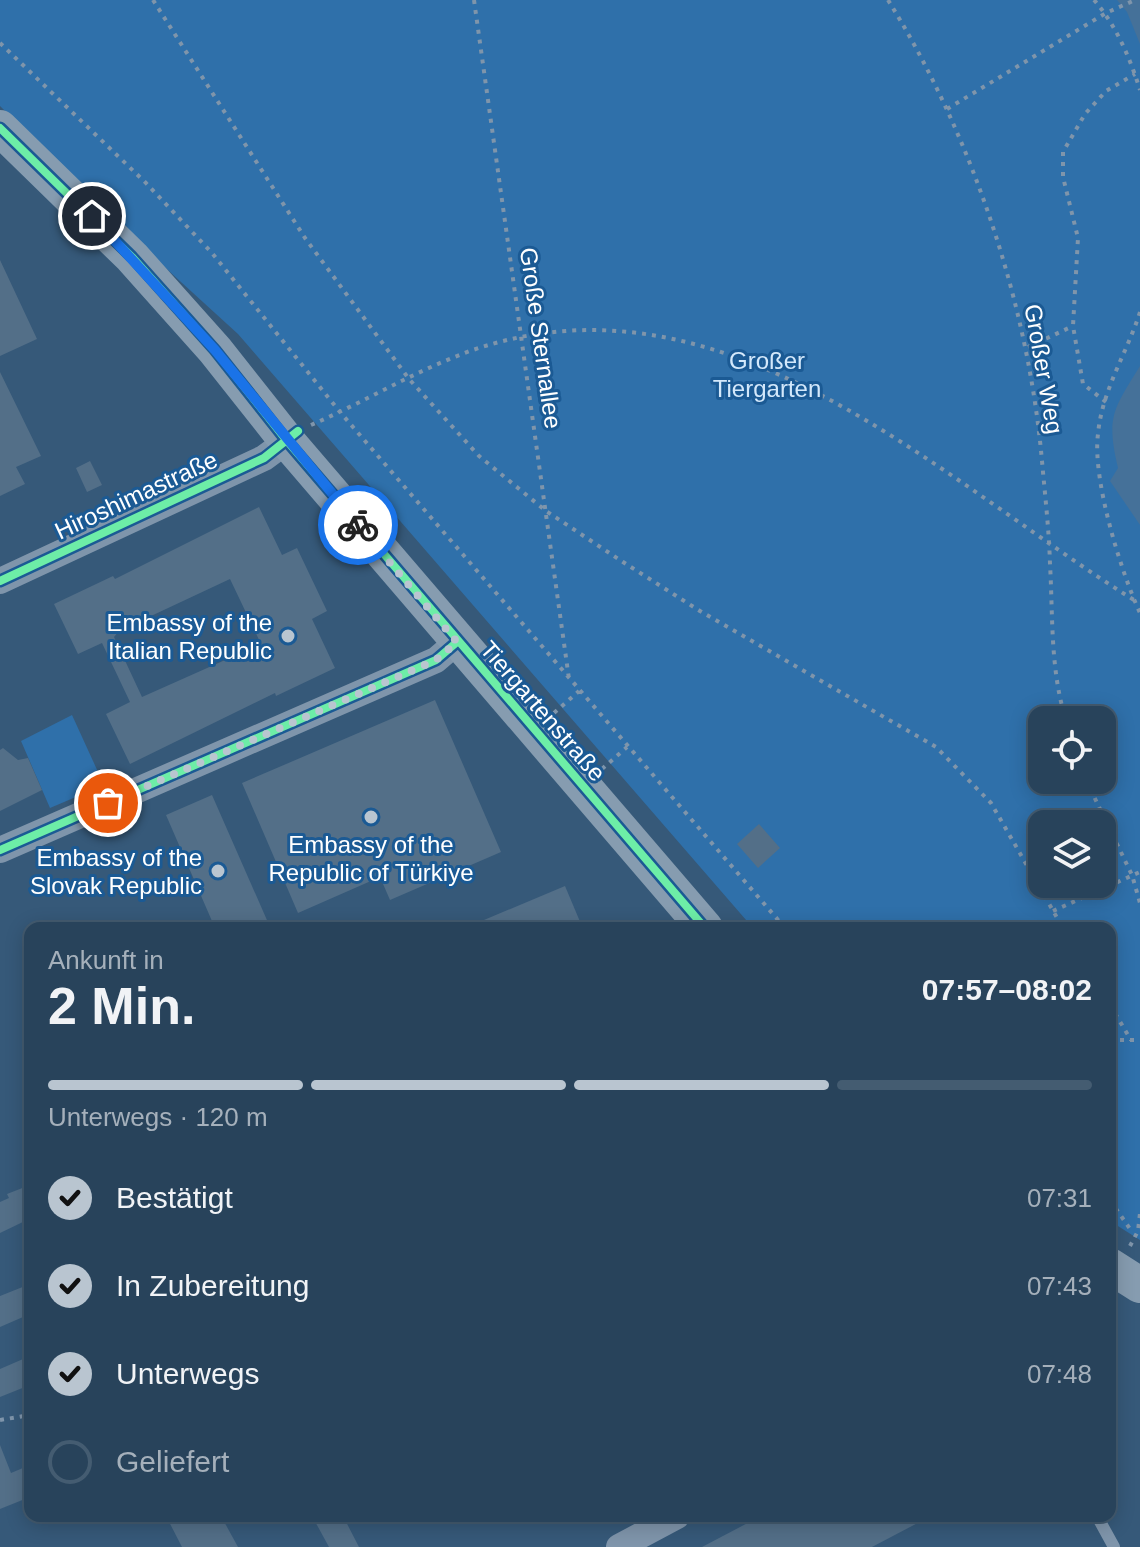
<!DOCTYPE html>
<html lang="de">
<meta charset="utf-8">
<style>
body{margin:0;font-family:Arial,sans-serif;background:#304a61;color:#f1f3f6;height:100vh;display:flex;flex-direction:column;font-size:30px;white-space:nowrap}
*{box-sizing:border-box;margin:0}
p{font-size:26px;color:#a5b0bb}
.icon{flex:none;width:44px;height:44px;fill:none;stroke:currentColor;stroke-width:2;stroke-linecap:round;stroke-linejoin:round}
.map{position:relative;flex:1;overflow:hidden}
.side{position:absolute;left:24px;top:922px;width:1092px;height:600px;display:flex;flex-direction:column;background:#28435b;border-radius:16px;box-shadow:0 4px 20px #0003,0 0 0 2px #445c71}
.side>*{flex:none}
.buttons{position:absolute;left:1028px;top:706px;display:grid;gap:16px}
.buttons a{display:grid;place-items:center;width:88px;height:88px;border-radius:16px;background:#28435b;box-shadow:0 4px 20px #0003,0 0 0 2px #445c71;font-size:40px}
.pin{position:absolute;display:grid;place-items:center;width:68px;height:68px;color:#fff;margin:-34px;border:4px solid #fff;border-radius:50%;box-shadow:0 2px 8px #0007}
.courier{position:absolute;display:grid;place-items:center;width:80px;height:80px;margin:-40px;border:6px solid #1a73e8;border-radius:50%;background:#fff;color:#222;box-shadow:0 2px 10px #0007}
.summary em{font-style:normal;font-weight:600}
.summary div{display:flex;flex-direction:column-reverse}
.summary{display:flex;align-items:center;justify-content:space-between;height:136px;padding:0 24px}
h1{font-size:52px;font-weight:600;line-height:60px}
.bar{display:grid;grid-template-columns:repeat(4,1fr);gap:12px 8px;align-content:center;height:96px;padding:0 24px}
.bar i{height:10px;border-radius:6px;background:#445c71}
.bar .on{background:#b9c5d0}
.bar p{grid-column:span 4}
ol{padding:0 24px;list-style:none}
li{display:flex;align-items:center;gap:24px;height:88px}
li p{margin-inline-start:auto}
li .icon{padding:8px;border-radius:50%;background:#b9c5d0;color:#111;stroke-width:4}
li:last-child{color:#a5b0bb}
li i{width:44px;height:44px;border:4px solid #445c71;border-radius:50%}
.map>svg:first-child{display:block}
</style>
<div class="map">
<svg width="1140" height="1547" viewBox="0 0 1140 1547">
<rect width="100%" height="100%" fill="#365979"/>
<path fill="#2f70aa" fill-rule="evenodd" d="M 0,0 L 1140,0 L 1140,1240 L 1110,1221 L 1110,928 L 753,928 L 238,334 L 147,251 L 0,106 ZM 1042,720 L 1102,720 L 1102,780 L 1042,780 ZM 1042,824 L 1102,824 L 1102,884 L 1042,884 Z
M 72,715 L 104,785 L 50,808 L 21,741 Z"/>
<path fill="#457199" d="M 1117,0 L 1140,0 L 1140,44 L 1127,12 Z
M 1140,366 L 1140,525 L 1110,481 L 1118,468 C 1106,417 1113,410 1140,366 Z"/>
<path fill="#536f88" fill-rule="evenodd" d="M 0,260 L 37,339 L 0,356 Z
M 0,372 L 41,456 L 16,467 L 25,484 L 0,496 Z
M 90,461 L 102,485 L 87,492 L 76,468 Z
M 259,507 L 282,555 L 297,548 L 327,611 L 312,619 L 335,668 L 276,696 L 275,693 L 130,764 L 106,714 L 130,702 L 102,643 L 78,654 L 54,604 L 113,576 L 115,579 ZM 230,579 L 261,644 L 142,697 L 114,637 L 119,631 Z
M 435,700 L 501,852 L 390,900 L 380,877 L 298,913 L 242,783 Z
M 3,748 L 18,760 L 28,758 L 42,790 L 0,811 L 0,750 Z
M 212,795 L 270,927 L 266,928 L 215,928 L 166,815 Z
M 759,824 L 780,848 L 758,868 L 737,844 Z
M 565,886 L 581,924 L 572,928 L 465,928 Z
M 30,1185 L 30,1232 L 25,1221 L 0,1233 L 0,1202 L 9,1198 L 7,1194 Z
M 30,1284 L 30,1314 L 0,1327 L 0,1296 Z
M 30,1356 L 30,1385 L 0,1397 L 0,1369 Z
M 0,1445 L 11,1473 L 30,1465 L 30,1497 L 0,1509 Z
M 166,1516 L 221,1516 L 238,1547 L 182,1547 Z
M 312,1516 L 343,1516 L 359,1547 L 329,1547 Z
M 761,1516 L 931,1516 L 872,1547 L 702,1547 Z"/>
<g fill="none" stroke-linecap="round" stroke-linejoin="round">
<path stroke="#7f95ab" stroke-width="4" stroke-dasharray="4 6" stroke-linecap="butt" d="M 153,0 L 305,238 L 409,379 L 479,456 L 546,511 L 623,562 L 700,611 L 936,747 L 991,803 L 1063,928
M 474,0 L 569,679
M 888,0 C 972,135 1028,303 1042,461 C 1045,495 1049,530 1050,564 C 1053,616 1050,670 1066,720
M 1094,0 C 1116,25 1130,58 1140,90
M 0,43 L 146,183 L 212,253 L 340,412 L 785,928
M 947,109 L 1106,13 L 1135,0
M 1140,312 C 1127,353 1102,390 1098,434 C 1092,479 1121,572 1140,613
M 1028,347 L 1073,326
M 1106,402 L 1083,384 L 1073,326 L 1078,238 L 1063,177 L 1063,152 L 1085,114 L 1106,91 L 1135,74
M 311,425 C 364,402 415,371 470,351 C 723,262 938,478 1134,600
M 554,713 L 579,691
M 602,769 L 627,747
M 1086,780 L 1132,875 L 1140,903
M 1053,911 L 1140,872
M 1110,1005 L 1131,1040
M 1110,1040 L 1140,1040
M 1110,1200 L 1130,1229
M 1130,1246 L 1138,1231 L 1140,1213
M 0,1420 L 30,1415"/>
<path stroke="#7f95ab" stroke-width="12" d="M 1097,1516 L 1114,1547"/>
<path stroke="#7f95ab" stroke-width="26" d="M 0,581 L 264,458 L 287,441
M 0,850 L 436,660 L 457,642
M 619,1547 L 677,1516"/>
<path stroke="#869cb0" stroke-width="36" d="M 0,128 L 132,257 L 215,350 L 287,441 L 705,928
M 1110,1266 L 1140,1285"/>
<defs>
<path id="cycleway" d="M 0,128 L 132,257 L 215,350 L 287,441 L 705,928
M 0,581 L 264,458 L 298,431
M 0,850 L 436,660 L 457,642"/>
</defs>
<use href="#cycleway" stroke="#1b5a94" stroke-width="13"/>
<use href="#cycleway" stroke="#6deda7" stroke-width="8"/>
</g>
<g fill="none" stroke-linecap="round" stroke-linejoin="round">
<path stroke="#b9c5d0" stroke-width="8" stroke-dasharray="0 14.4" d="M 108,803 L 436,660 L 457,642 L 358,525"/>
<path stroke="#1a73e8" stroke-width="10" d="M 92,216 L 215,350 L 358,525"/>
</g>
<g fill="#b9c5d0" stroke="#1b5a94" stroke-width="3">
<circle cx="288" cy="636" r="8"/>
<circle cx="371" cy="817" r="8"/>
<circle cx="218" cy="871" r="8"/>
</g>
<g text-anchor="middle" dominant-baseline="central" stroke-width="6" stroke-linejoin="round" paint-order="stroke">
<g font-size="24" fill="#fff" stroke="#1b5a94">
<text transform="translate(541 338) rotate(82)">Große Sternallee</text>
<text transform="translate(1044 369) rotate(80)">Großer Weg</text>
<text transform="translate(136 495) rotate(-25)">Hiroshimastraße</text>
<text transform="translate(543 711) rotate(49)">Tiergartenstraße</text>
</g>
<g font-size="24" fill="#d3e8fb" stroke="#1b5a94">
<text x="767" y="360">Großer<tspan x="767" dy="28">Tiergarten</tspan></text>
</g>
<g font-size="24" fill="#fff" stroke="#1b5a94" text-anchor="end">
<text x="272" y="622">Embassy of the<tspan x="272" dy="28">Italian Republic</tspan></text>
<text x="371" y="844" text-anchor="middle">Embassy of the<tspan x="371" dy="28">Republic of Türkiye</tspan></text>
<text x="202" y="857">Embassy of the<tspan x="202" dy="28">Slovak Republic</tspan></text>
</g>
</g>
</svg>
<div class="buttons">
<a><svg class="icon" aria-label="locate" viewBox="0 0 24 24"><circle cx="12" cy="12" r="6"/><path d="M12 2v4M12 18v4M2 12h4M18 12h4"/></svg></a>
<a><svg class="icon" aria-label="layers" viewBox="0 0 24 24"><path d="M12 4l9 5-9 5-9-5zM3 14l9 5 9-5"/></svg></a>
</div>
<div class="pin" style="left:108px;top:803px;background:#ea580c"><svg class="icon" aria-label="bag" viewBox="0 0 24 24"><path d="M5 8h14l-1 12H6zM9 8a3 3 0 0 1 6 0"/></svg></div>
<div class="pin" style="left:92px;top:216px;background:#1f2937"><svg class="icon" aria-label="home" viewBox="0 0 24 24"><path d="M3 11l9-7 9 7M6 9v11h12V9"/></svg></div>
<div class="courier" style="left:358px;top:525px"><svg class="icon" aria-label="bike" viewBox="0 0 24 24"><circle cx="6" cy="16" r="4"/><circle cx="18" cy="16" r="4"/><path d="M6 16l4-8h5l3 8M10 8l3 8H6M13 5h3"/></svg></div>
<section class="side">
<div class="summary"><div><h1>2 Min.</h1><p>Ankunft in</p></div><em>07:57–08:02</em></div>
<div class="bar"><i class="on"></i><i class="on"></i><i class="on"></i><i></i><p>Unterwegs · 120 m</p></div>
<ol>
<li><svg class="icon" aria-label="check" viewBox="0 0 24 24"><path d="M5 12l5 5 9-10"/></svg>Bestätigt<p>07:31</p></li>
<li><svg class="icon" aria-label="check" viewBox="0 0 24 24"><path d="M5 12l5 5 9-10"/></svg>In Zubereitung<p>07:43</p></li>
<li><svg class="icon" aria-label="check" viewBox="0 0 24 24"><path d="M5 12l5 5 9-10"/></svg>Unterwegs<p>07:48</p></li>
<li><i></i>Geliefert</li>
</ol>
</section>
</div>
